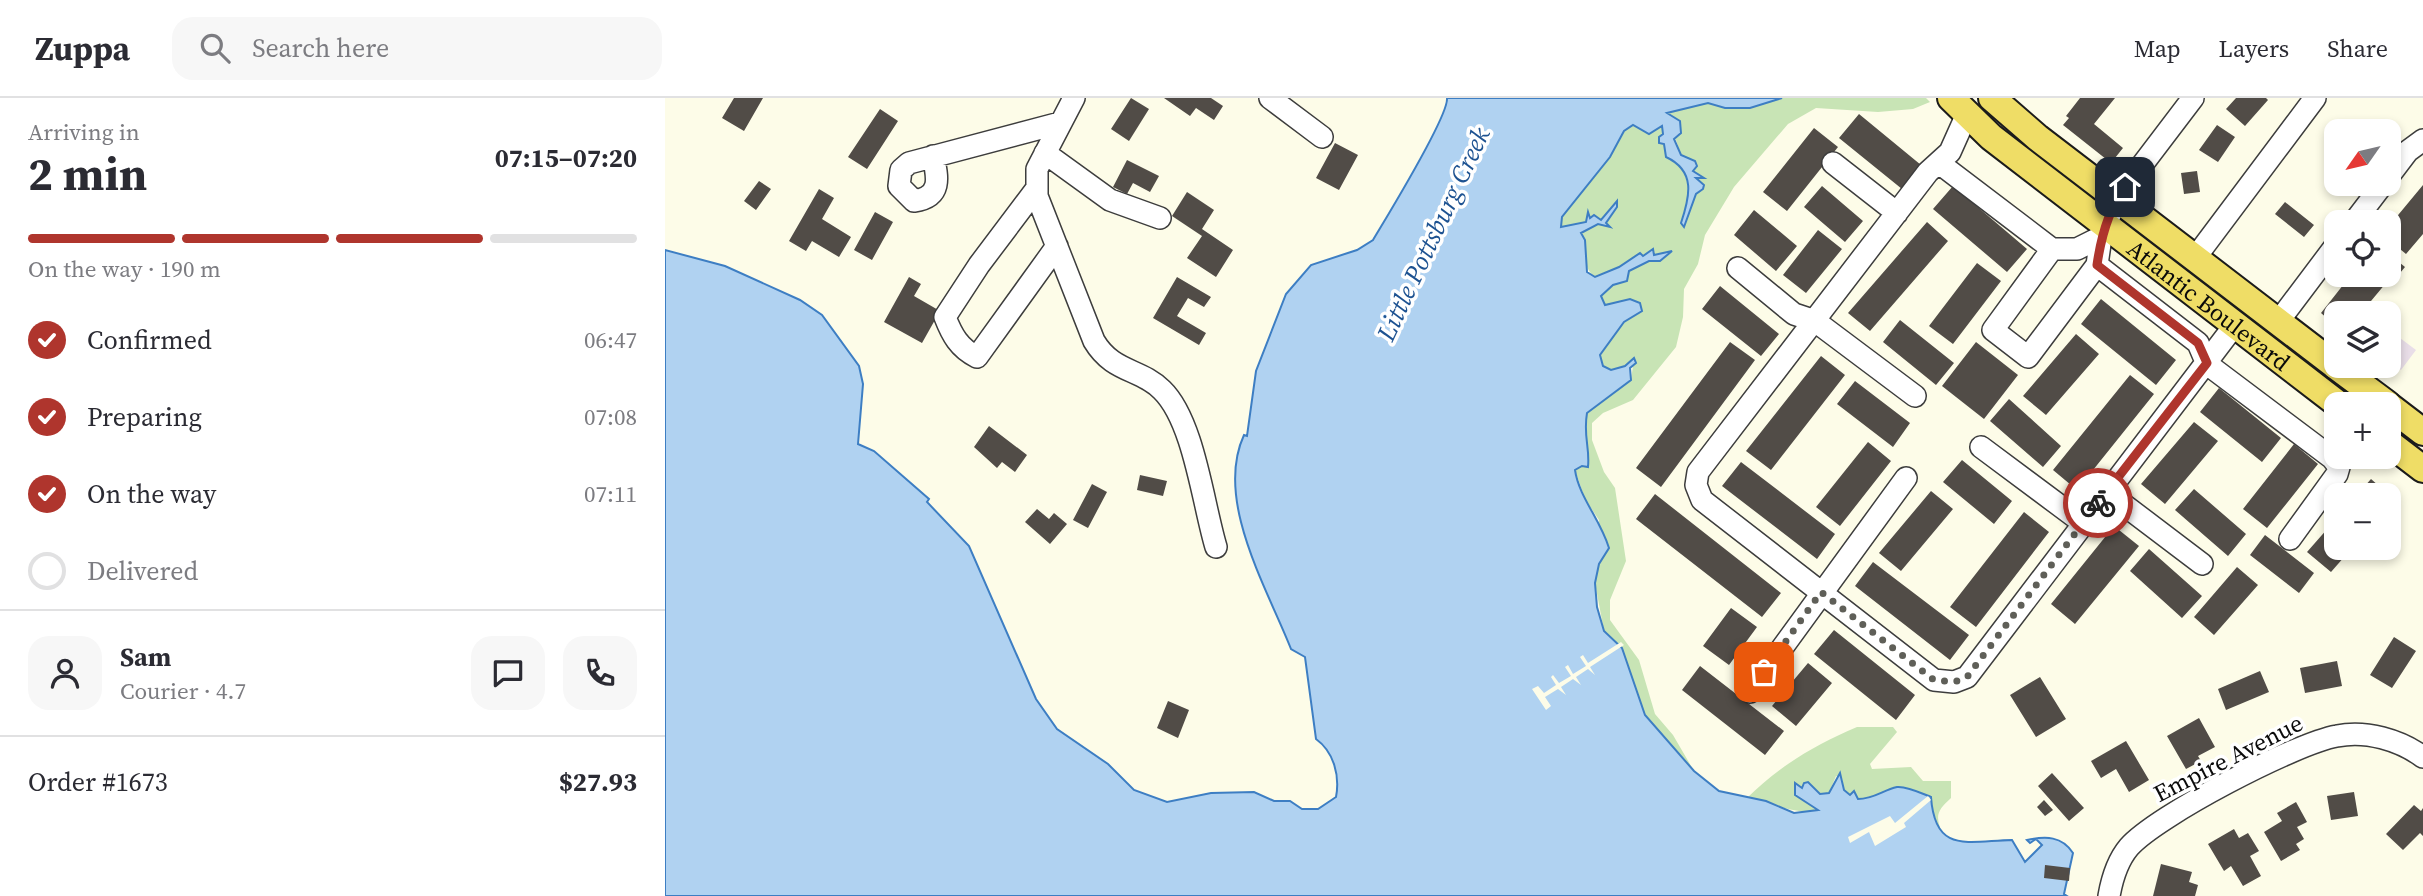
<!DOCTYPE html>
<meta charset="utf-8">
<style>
body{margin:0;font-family:"Source Serif 4",serif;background:#f7f7f7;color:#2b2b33;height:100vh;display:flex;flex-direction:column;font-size:26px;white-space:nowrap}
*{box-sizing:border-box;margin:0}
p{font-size:23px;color:#7c7c81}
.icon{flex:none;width:38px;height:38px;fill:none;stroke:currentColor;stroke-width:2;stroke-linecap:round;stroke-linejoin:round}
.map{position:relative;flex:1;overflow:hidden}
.side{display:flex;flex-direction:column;background:#fff;width:665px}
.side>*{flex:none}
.needle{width:46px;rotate:236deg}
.buttons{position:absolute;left:1659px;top:21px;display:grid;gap:14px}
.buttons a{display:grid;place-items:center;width:77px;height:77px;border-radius:14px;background:#fff;box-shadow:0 4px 10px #0003;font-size:35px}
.pin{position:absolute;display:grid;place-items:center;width:60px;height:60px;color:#fff;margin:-30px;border-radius:14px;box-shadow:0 4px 10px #0006}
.courier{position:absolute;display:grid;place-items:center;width:70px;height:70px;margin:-35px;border:5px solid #af352d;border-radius:50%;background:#fff;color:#222;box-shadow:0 2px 9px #0007}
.headline em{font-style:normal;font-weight:700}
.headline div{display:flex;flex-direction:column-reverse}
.headline{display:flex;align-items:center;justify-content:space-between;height:119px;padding:0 28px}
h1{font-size:46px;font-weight:700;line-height:52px}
.bar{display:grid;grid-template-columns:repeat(4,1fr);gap:10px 7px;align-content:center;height:84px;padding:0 28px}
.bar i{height:9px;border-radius:5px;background:#e1e1e2}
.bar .selected{background:#af352d}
.bar p{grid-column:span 4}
.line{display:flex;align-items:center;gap:18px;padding:0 28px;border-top:2px solid #e1e1e2}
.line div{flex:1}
.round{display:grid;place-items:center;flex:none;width:74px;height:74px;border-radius:21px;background:#f7f7f7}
ol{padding:0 28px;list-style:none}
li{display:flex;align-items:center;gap:21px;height:77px}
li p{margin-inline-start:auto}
li .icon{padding:7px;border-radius:50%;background:#af352d;color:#fff;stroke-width:4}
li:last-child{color:#7c7c81}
li i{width:38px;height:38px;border:4px solid #e1e1e2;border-radius:50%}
header{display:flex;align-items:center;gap:42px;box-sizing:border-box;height:98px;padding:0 35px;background:#fff;border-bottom:2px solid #e1e1e2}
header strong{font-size:33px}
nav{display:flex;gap:38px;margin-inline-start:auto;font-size:24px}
.search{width:490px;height:63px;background:#f7f7f7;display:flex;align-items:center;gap:18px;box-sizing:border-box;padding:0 24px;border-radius:21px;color:#7c7c81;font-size:26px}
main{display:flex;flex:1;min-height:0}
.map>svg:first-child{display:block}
</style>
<header>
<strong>Zuppa</strong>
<div class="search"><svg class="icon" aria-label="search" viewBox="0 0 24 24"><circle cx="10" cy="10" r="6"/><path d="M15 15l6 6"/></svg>Search here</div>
<nav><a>Map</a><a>Layers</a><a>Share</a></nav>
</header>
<main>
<section class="side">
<div class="headline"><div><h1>2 min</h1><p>Arriving in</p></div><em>07:15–07:20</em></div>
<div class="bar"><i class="selected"></i><i class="selected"></i><i class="selected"></i><i></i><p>On the way · 190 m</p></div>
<ol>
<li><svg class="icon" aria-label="check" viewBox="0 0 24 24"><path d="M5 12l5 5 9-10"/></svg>Confirmed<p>06:47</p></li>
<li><svg class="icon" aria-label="check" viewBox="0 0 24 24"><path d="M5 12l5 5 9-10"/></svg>Preparing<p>07:08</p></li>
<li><svg class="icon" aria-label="check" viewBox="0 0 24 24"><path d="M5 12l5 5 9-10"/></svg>On the way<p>07:11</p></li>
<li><i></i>Delivered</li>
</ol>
<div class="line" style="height:126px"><a class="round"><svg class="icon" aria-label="person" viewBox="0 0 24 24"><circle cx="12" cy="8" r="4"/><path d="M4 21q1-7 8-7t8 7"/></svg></a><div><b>Sam</b><p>Courier · 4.7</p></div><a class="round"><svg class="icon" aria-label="chat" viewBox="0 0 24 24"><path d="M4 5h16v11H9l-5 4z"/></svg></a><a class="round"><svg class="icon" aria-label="phone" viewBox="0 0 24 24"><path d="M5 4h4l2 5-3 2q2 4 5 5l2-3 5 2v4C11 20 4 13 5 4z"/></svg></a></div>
<div class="line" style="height:91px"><div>Order #1673</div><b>$27.93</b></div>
</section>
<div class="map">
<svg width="1758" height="798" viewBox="0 0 1758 798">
<rect width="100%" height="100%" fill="#fdfce8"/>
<path fill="#e9dee8" d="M 1731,237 L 1751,252 L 1736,272 L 1724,263 L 1724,246 Z"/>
<path fill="#c8e4b5" d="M 1117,0 L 1261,0 L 1265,4 L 1248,11 L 1213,14 L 1151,10 L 1123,26 L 1069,89 L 1040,137 L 1033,166 L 1019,191 L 1018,219 L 1011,249 L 968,302 L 938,315 L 927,325 L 927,342 L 939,374 L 950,390 L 961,463 L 945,502 L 945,522 L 974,562 L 990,616 L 1008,637 L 1029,673 L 980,617 L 957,550 L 939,533 L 930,485 L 934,422 L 920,401 L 910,372 L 917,367 L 923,369 L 924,357 L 918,337 L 922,315 L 966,282 L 969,261 L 960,268 L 946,272 L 938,268 L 935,258 L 959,224 L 973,216 L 965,201 L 939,207 L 936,197 L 948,187 L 962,183 L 964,173 L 984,163 L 995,163 L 1005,154 L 978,158 L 975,155 L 954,169 L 930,179 C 916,169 921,151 916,135 L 933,126 L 944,128 L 941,125 L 952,109 L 951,104 L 936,122 L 925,121 L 924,115 L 921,125 L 896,129 L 897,119 L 945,59 L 959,33 L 968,27 L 988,31 L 998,27 L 1001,59 C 1031,73 1025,98 1016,124 L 1031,95 L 1030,80 L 1038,80 L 1028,73 L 1016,57 L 1002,15 L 1043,5 L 1060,10 L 1085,10 Z
M 1192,629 L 1228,629 L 1232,634 L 1205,666 L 1207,671 L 1246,669 L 1258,683 L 1286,683 L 1286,700 C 1272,713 1270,717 1277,735 L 1267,723 L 1265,699 L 1233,689 L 1205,701 L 1193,701 L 1189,694 L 1185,697 L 1179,692 L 1177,680 L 1171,678 L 1164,695 L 1155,696 L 1133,688 L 1130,697 L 1153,711 L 1152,714 C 1125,715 1108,705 1082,700 C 1114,668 1150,647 1192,629 Z"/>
<path fill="#b0d2f1" stroke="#3d7ec3" stroke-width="2" d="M 782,0 L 1117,0 L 1085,10 L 1060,10 L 1043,5 L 1002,15 L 1015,23 L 1016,35 L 1009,41 L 1016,57 L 1030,63 L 1032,68 L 1028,73 L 1039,80 L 1031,80 L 1039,87 L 1038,91 L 1031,96 L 1019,129 L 1016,125 C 1025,98 1031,73 1001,59 L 999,46 L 994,45 L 994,39 L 998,36 L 997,28 L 984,36 L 968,27 L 959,33 L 945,59 L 897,119 L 896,129 L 921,124 L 923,114 L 925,120 L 929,117 L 936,122 L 952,103 L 952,109 L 941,125 L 945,129 L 933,126 L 916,135 L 920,142 L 922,174 L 930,179 L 954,169 L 975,155 L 978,158 L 988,151 L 989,157 L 1007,153 L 995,163 L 984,163 L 964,173 L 962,183 L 948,187 L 936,198 L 940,207 L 965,201 L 975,205 L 977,213 L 959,224 L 935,257 L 938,268 L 946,272 L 960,268 L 969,260 L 971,265 L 965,270 L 966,282 L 922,315 C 918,338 925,349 923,369 L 917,368 L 910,372 C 914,399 935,421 944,450 L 934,466 L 930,485 L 932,509 L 939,533 L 957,550 L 980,617 L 1029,673 L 1054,693 L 1101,703 L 1129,715 L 1153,712 L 1130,697 L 1130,685 L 1137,690 L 1139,685 L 1143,684 L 1155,696 L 1164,695 L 1175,675 L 1179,692 L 1185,697 L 1189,693 L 1193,701 C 1209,701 1218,692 1232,689 C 1242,688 1256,695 1266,699 C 1270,756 1302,743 1347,742 L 1360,764 L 1377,747 L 1371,741 L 1365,745 L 1362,742 C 1381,738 1397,738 1408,755 L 1399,796 L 1402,798 L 0,798 L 0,152 L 60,168 L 135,202 L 157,217 L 194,268 L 198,286 L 193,346 L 209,353 L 264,401 L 262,404 L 304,448 L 371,601 L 392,631 L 443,666 L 469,692 L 502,704 L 546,695 L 589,694 L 609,703 L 625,703 L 637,711 L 653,711 L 671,699 C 675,678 669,654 651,641 L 640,559 L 626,551 C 602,490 549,402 579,337 L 582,338 L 591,273 L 621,196 L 646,167 L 692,152 L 708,142 C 721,120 784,18 782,0 Z"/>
<path fill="#fdfce8" d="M 956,544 L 959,547 L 925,569 L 930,577 L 923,571 L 911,579 L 916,587 L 908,581 L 896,589 L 901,597 L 893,591 L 880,599 L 886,608 L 881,612 L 867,591 L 873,588 L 879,595 L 891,587 L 886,579 L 888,577 L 894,585 L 906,578 L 900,569 L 903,567 L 908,576 L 921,568 L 915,559 L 918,557 L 923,565 Z
M 1263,698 L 1266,702 L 1239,725 L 1241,729 L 1210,748 L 1204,734 L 1185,745 L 1183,739 L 1225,718 L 1230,725 Z"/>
<path fill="#514c47" d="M 69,0 L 98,0 L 79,33 L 57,20 Z
M 466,0 L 484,11 L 464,43 L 446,31 Z
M 499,0 L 546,0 L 558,8 L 549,22 L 531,10 L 525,18 Z
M 1415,0 L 1450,0 L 1429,26 L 1458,50 L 1446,65 L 1398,27 L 1404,20 L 1401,18 Z
M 1571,0 L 1601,0 L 1603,2 L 1580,28 L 1561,11 Z
M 215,11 L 233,23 L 202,71 L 183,59 Z
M 1194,16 L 1256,67 L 1237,91 L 1174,40 Z
M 1552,27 L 1570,39 L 1553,64 L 1534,52 Z
M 1149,30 L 1173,49 L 1122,113 L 1098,94 Z
M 670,45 L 693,57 L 674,92 L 651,80 Z
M 462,62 L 494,78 L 485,94 L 468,85 L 462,96 L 448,89 Z
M 1532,73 L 1535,94 L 1519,96 L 1516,75 Z
M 94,83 L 106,91 L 91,112 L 79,103 Z
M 1758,87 L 1758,136 L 1741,156 L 1724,142 L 1724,128 Z
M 1157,88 L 1198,123 L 1180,144 L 1139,109 Z
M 1288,88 L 1362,151 L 1342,174 L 1268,111 Z
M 154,91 L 169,100 L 157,121 L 186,139 L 174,159 L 147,143 L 141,153 L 124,143 Z
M 522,94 L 549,112 L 537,131 L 568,152 L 551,179 L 522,160 L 537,138 L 507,118 Z
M 1620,104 L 1649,127 L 1639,139 L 1610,116 Z
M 1089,112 L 1132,148 L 1111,173 L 1069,137 Z
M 210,114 L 228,124 L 207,162 L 189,152 Z
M 1262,124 L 1283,143 L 1205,233 L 1183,215 Z
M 1153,132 L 1177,151 L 1141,195 L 1118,177 Z
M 1724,156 L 1740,169 L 1735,175 L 1731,173 L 1696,215 L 1671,215 L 1671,228 L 1656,215 L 1686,177 L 1724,177 Z
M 1312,165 L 1336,183 L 1288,246 L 1264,228 Z
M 244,179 L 256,186 L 249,198 L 275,213 L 257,245 L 219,224 Z
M 512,179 L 546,199 L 539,209 L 523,200 L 512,218 L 541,235 L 534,247 L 488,220 Z
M 1055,188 L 1114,236 L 1096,258 L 1037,211 Z
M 1436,201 L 1511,262 L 1491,287 L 1416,226 Z
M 1235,222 L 1289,265 L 1271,287 L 1218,244 Z
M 1411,236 L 1434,256 L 1381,317 L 1358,298 Z
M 1065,244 L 1090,262 L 996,389 L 971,370 Z
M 1311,244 L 1353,277 L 1319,321 L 1277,288 Z
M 1156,258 L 1180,277 L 1106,372 L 1081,353 Z
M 1465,277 L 1489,296 L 1412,392 L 1388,372 Z
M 1190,283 L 1245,325 L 1228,349 L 1172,306 Z
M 1554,290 L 1616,340 L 1597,364 L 1535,314 Z
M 1344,301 L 1396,348 L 1378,369 L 1325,323 Z
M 1529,324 L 1553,343 L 1500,406 L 1476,386 Z
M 324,328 L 362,357 L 350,374 L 337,364 L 332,370 L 309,349 Z
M 1203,344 L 1226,363 L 1175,428 L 1151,409 Z
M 1629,346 L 1653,366 L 1602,430 L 1578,411 Z
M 1297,362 L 1347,403 L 1329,426 L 1278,384 Z
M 1076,364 L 1170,436 L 1152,461 L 1057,388 Z
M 475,377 L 502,383 L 498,398 L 472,392 Z
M 1706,381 L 1730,402 L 1724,409 L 1724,397 L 1692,397 Z
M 427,386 L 442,394 L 423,430 L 408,422 Z
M 1529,391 L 1581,436 L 1563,458 L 1510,412 Z
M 1266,393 L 1288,411 L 1236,473 L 1214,455 Z
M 990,396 L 1116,495 L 1097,519 L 971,421 Z
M 372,411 L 384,421 L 389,415 L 402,426 L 385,446 L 360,424 Z
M 1359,414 L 1384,434 L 1311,529 L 1285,509 Z
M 1671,421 L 1671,450 L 1687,450 L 1666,474 L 1642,454 Z
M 1449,428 L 1474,448 L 1410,526 L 1386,506 Z
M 1600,437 L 1649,475 L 1634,495 L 1585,457 Z
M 1484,451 L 1537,498 L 1517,520 L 1465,473 Z
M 1208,464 L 1304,537 L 1285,562 L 1190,488 Z
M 1572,469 L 1593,487 L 1549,537 L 1529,519 Z
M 1066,510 L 1092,529 L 1064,567 L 1038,548 Z
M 1169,532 L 1250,597 L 1231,622 L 1149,556 Z
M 1729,539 L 1751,553 L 1727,590 L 1705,577 Z
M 1672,563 L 1677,588 L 1640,595 L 1635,570 Z
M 1143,565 L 1167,585 L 1131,628 L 1107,608 Z
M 1035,568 L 1119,633 L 1100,657 L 1017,592 Z
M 1595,573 L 1604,594 L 1561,612 L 1553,591 Z
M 1375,579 L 1401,621 L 1371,639 L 1345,597 Z
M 503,603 L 524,612 L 513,640 L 492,630 Z
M 1534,620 L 1550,649 L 1533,658 L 1536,663 L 1521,671 L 1502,638 Z
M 1461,643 L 1484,682 L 1464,694 L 1451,671 L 1436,680 L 1426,663 Z
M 1387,675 L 1419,710 L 1404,723 L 1373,688 Z
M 1689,694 L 1693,718 L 1666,722 L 1662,698 Z
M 1379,702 L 1388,712 L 1380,718 L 1372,709 Z
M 1631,704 L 1642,724 L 1632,729 L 1639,741 L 1631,746 L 1635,752 L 1616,763 L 1599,734 L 1617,723 L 1612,715 Z
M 1749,707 L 1756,713 L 1758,710 L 1758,738 L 1755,735 L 1738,752 L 1721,736 Z
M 1569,731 L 1574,740 L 1583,735 L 1594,753 L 1585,758 L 1596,778 L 1578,788 L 1566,768 L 1559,773 L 1543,746 Z
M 1496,766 L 1527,774 L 1524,784 L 1533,787 L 1530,798 L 1488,798 Z
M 1380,767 L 1405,770 L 1404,783 L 1379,780 Z"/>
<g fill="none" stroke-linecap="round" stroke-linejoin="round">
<defs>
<path id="minor" d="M 409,0 L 372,71 L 372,98 L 429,243 C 448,275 475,270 497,292 C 529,323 538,406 551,449
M 605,0 L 657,39
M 1302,16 L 1285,54 L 1263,74 L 1033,374 L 1031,387 L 1037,402 L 1269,582 L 1289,584 L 1302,579 L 1569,228
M 380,55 L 445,102 L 495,120
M 268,58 C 273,80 277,99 249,103 L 234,88 L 236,72 L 244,65 L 395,25
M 1168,65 L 1232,115
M 1274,65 L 1387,151 L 1412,151 L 1436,139 L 1432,167 L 1363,259 L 1328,232 L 1387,151
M 1724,78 L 1743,53 L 1758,42
M 372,90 L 314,167 L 280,219 C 287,237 294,250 312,259 L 392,148
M 1689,124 L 1718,86
M 1436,139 L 1452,100 L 1528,0
M 1530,160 L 1650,0
M 1432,167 L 1533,245 L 1542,266 L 1667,360 L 1674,369 L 1672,376 L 1625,441
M 1073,170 L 1129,216 L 1150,223 L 1250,298
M 1613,224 L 1671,147
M 1316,349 L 1418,425
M 1442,394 L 1537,466
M 1085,594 L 1241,380
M 1444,798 C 1447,781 1453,762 1464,749 C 1491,718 1631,645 1672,638 C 1701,632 1735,642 1758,659"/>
<g id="major">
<path id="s1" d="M 1286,0 L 1326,39 L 1673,306"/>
<path d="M 1327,0 L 1373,40 L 1671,268"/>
<path d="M 1671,268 L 1722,306"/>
<path d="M 1724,308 L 1758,334"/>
<path d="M 1724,345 L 1758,371"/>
</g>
</defs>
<use href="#minor" stroke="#3d3d3d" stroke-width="24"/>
<use href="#major" stroke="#1b1b1b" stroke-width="30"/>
<use href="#minor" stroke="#fff" stroke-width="21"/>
<use href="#major" stroke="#efdd66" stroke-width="26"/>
</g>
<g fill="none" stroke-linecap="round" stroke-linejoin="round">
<path stroke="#5f5f58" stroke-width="7" stroke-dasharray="0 12.6" d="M 1099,574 L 1156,494 L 1269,582 L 1289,584 L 1302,579 L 1433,405"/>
<path stroke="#af352d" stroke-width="9" d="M 1433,405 L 1542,265 L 1533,245 L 1432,167 C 1436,139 1443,112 1460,89"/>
</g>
<g text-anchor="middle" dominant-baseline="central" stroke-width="7" stroke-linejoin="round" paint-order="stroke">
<g font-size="24" fill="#0a0a0a" stroke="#fff">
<text stroke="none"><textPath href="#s1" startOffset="331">Atlantic Boulevard</textPath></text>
<text transform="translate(1563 660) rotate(-27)">Empire Avenue</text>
</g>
<g font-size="26" font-style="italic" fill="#1d5291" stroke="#fff">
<text transform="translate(768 136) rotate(-65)">Little Pottsburg Creek</text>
</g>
</g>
</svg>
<div class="buttons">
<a><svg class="needle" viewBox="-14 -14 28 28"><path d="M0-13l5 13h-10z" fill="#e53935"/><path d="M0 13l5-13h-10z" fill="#7c7c81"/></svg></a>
<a><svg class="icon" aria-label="locate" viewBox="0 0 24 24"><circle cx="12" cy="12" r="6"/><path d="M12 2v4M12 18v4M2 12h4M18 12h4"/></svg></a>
<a><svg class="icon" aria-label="layers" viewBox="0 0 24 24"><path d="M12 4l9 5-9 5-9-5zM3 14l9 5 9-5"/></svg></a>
<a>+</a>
<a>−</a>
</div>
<div class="pin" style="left:1099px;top:574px;background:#ea580c"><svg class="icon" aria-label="bag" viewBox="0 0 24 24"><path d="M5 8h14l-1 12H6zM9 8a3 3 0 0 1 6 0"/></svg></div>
<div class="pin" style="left:1460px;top:89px;background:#1f2937"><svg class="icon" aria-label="home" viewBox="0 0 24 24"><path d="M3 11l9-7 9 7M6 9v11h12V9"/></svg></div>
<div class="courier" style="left:1433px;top:405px"><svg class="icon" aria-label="bike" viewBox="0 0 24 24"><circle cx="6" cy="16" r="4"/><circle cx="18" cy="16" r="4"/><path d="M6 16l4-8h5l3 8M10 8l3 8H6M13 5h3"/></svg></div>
</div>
</main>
